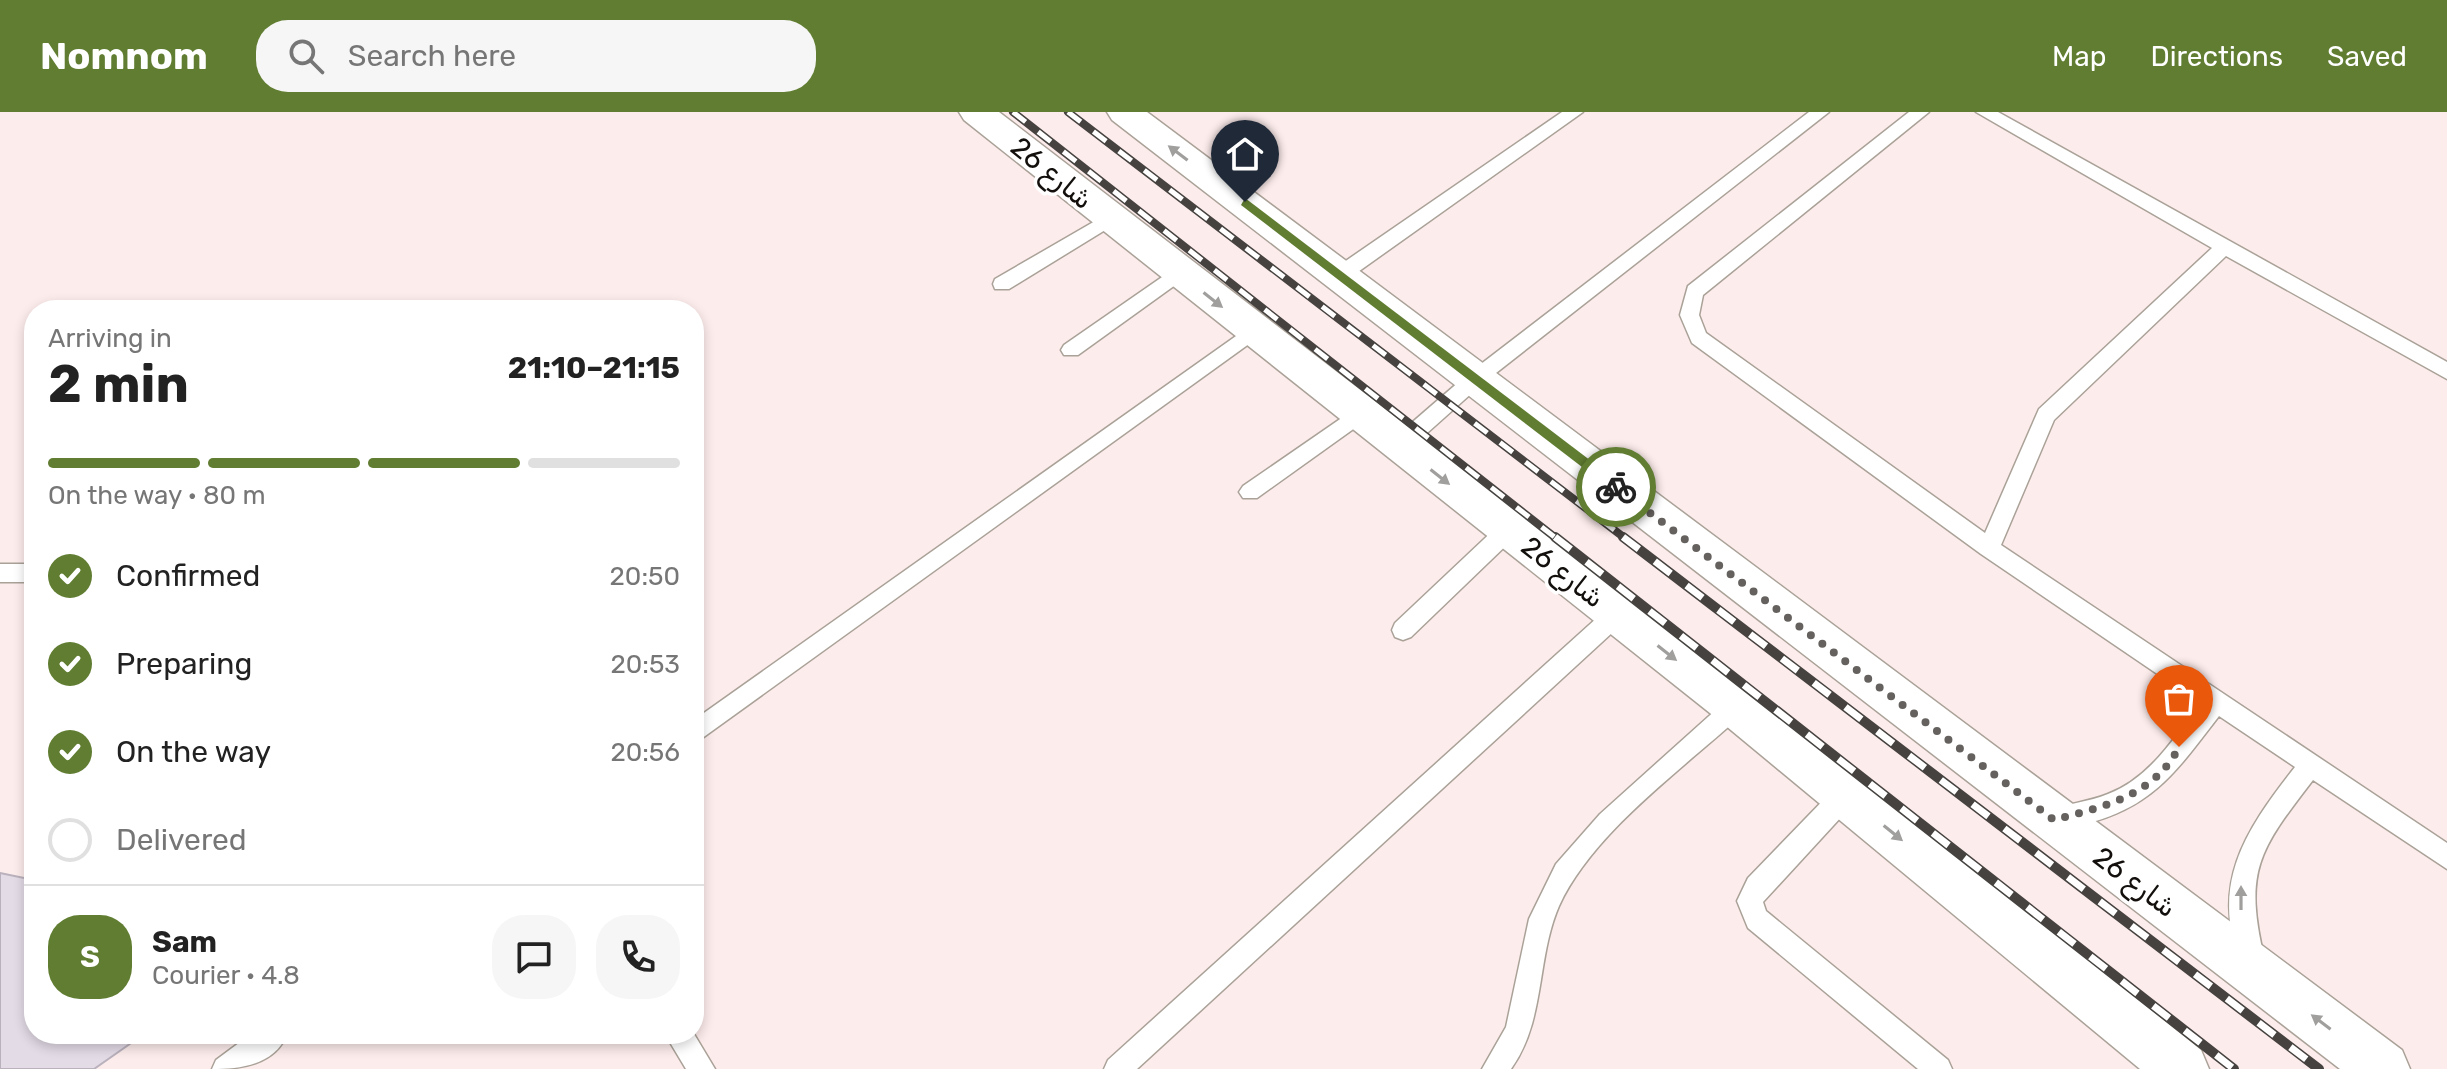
<!DOCTYPE html>
<meta charset="utf-8">
<style>
body{margin:0;font-family:Rubik,"Noto Naskh Arabic",sans-serif;background:#f6f6f6;color:#222;height:100vh;display:flex;flex-direction:column;font-size:30px;white-space:nowrap}
*{box-sizing:border-box;margin:0}
p{font-size:26px;color:#767676}
.icon{flex:none;width:44px;height:44px;fill:none;stroke:currentColor;stroke-width:2;stroke-linecap:round;stroke-linejoin:round}
.map{position:relative;flex:1;overflow:hidden}
.panel{position:absolute;left:24px;top:188px;width:680px;height:744px;display:flex;flex-direction:column;background:#fff;border-radius:32px;box-shadow:0 4px 12px #0003}
.panel>*{flex:none}
.pin{position:absolute;display:grid;place-items:center;width:68px;height:68px;color:#fff;margin:-82px -34px;border-radius:50% 50% 50% 0;rotate:-45deg;box-shadow:0 0 8px #0007}
.pin .icon{rotate:45deg}
.courier{position:absolute;display:grid;place-items:center;width:80px;height:80px;margin:-40px;border:6px solid #607d31;border-radius:50%;background:#fff;color:#222;box-shadow:0 2px 10px #0007}
.summary em{font-style:normal;font-weight:700}
.summary div{display:flex;flex-direction:column-reverse}
.summary{display:flex;align-items:center;justify-content:space-between;height:136px;padding:0 24px}
h1{font-size:52px;font-weight:700;line-height:60px}
.bar{display:grid;grid-template-columns:repeat(4,1fr);gap:12px 8px;align-content:center;height:96px;padding:0 24px}
.bar i{height:10px;border-radius:6px;background:#e0e0e0}
.bar .selected{background:#607d31}
.bar p{grid-column:span 4}
.line{display:flex;align-items:center;gap:20px;padding:0 24px;border-top:2px solid #e0e0e0}
.line div{flex:1}
.round{display:grid;place-items:center;flex:none;width:84px;height:84px;border-radius:32px;background:#f6f6f6}
ol{padding:0 24px;list-style:none}
li{display:flex;align-items:center;gap:24px;height:88px}
li p{margin-inline-start:auto}
li .icon{padding:8px;border-radius:50%;background:#607d31;color:#fff;stroke-width:4}
li:last-child{color:#767676}
li i{width:44px;height:44px;border:4px solid #e0e0e0;border-radius:50%}
header{display:flex;align-items:center;gap:48px;box-sizing:border-box;height:112px;padding:0 40px;background:#607d31;color:#fff}
header strong{font-size:38px}
nav{display:flex;gap:44px;margin-inline-start:auto;font-size:28px}
.search{width:560px;height:72px;background:#f6f6f6;display:flex;align-items:center;gap:20px;box-sizing:border-box;padding:0 28px;border-radius:32px;color:#767676;font-size:30px}
.map>svg:first-child{display:block}
</style>
<header>
<strong>Nomnom</strong>
<div class="search"><svg class="icon" aria-label="search" viewBox="0 0 24 24"><circle cx="10" cy="10" r="6"/><path d="M15 15l6 6"/></svg>Search here</div>
<nav><a>Map</a><a>Directions</a><a>Saved</a></nav>
</header>
<div class="map">
<svg width="2447" height="957" viewBox="0 0 2447 957">
<rect width="100%" height="100%" fill="#fefaf6"/>
<path fill="#fdecec" fill-rule="evenodd" d="M 0,0 L 2447,0 L 2447,957 L 0,957 ZM 34,198 L 694,198 L 694,922 L 34,922 Z"/>
<path fill="#e3dbe6" stroke="#b9b1bc" stroke-width="2" d="M 0,761 L 34,768 L 34,922 L 144,922 L 94,957 L 0,957 Z"/>
<g fill="none" stroke-linecap="round" stroke-linejoin="round">
<defs>
<path id="lane" d="M 1562,0 L 1583,0 L 1348,167 L 1334,167 L 1332,162 L 1334,157 Z
M 1809,0 L 1829,0 L 1482,272 L 1407,339 L 1393,339 L 1390,333 L 1393,327 L 1468,262 Z
M 1909,0 L 1929,0 L 1703,183 L 1699,203 L 1706,221 L 1985,421 L 2039,297 L 2212,136 L 1976,0 L 1998,0 L 2447,250 L 2447,267 L 2226,144 L 2054,308 L 2001,433 L 2447,731 L 2447,757 L 2313,668 C 2259,738 2243,759 2265,849 L 2261,858 L 2252,862 L 2243,858 C 2208,774 2244,720 2295,655 L 2219,604 C 2178,657 2154,695 2085,712 C 2072,715 2061,720 2048,715 L 2045,707 L 2048,699 C 2068,691 2089,690 2108,682 C 2150,666 2175,625 2200,591 L 1981,442 L 1692,231 L 1680,203 L 1688,174 Z
M 1109,101 L 1118,107 L 1115,112 L 1009,177 L 995,177 L 993,172 L 995,167 Z
M 1178,154 L 1187,161 L 1185,166 L 1078,243 L 1064,243 L 1061,238 L 1064,233 Z
M 1253,212 L 1263,219 L 1260,224 L 694,632 L 694,608 Z
M 1359,294 L 1366,296 L 1369,302 L 1366,308 L 1257,386 L 1243,386 L 1239,380 L 1243,374 Z
M 1508,409 L 1516,412 L 1519,418 L 1516,424 L 1411,525 L 1403,528 L 1395,525 L 1392,518 L 1395,511 L 1500,412 Z
M 0,452 L 34,452 L 34,470 L 0,470 Z
M 1617,492 L 1625,495 L 1628,502 L 1625,509 L 1137,957 L 1104,957 L 1108,948 L 1609,495 Z
M 1736,584 L 1744,587 L 1748,594 L 1744,601 C 1684,656 1593,720 1559,794 C 1536,847 1546,908 1511,957 L 1482,957 L 1506,915 L 1529,807 L 1556,752 L 1600,702 L 1728,587 Z
M 1846,671 L 1855,674 L 1858,682 L 1855,690 L 1763,790 L 1766,799 L 1948,948 L 1952,957 L 1918,957 L 1748,816 L 1737,789 L 1748,766 L 1837,674 Z
M 251,922 L 287,922 C 275,953 240,957 212,957 L 216,948 Z
M 665,922 L 694,922 L 715,957 L 686,957 Z"/>
<path id="street" d="M 959,0 L 999,0 L 1752,579 L 2201,938 L 2209,957 L 2140,957 L 1720,609 L 964,8 Z
M 1107,0 L 1147,0 L 2402,938 L 2410,957 L 2340,957 L 1112,8 Z"/>
</defs>
<use href="#lane" stroke="#aaa298" stroke-width="3"/>
<use href="#street" stroke="#aaa298" stroke-width="3"/>
<use href="#lane" fill="#fff" fill-rule="evenodd"/>
<use href="#street" fill="#fff" fill-rule="evenodd"/>
<defs>
<path id="rail-far1" d="M 1013,0 L 1557,427
M 1068,0 L 1626,427"/>
<path id="rail" d="M 1555,425 L 2234,957
M 1623,425 L 2319,957"/>
</defs>
<use href="#rail-far1" stroke="#45423f" stroke-width="8"/>
<use href="#rail" stroke="#45423f" stroke-width="10"/>
<use href="#rail-far1" stroke="#fff" stroke-width="5" stroke-dasharray="16" stroke-linecap="butt"/>
<use href="#rail" stroke="#fff" stroke-width="7" stroke-dasharray="20" stroke-linecap="butt"/>
</g>
<defs><path id="oneway-solid" d="M-6-.8H1V-3.2L6.5 0L1 3.2V.8H-6Z" transform="scale(2)"/></defs>
<g fill="#a09f9e">
<use href="#oneway-solid" transform="translate(1178 41) rotate(-143)"/>
<use href="#oneway-solid" transform="translate(1213 188) rotate(38)"/>
<use href="#oneway-solid" transform="translate(1440 365) rotate(38)"/>
<use href="#oneway-solid" transform="translate(1667 541) rotate(38)"/>
<use href="#oneway-solid" transform="translate(1893 721) rotate(39)"/>
<use href="#oneway-solid" transform="translate(2241 786) rotate(-90)"/>
<use href="#oneway-solid" transform="translate(2321 910) rotate(-143)"/>
</g>
<path fill="#607d31" d="M 1245,86 L 1620,371 L 1620,378 L 1612,378 L 1241,93 Z"/>
<g fill="none" stroke-linecap="round" stroke-linejoin="round">
<path stroke="#65615e" stroke-width="8" stroke-dasharray="0 14.4" d="M 1616,375 L 2054,708 C 2103,695 2154,684 2179,635"/>
</g>
<g text-anchor="middle" dominant-baseline="central" stroke-width="7" stroke-linejoin="round" paint-order="stroke">
<g font-size="28" fill="#120f0c" stroke="#fff">
<text transform="translate(1052 61) rotate(39)">شارع 26</text>
<text transform="translate(1563 460) rotate(38)">شارع 26</text>
<text transform="translate(2135 770) rotate(37)">شارع 26</text>
</g>
</g>
</svg>
<div class="pin" style="left:2179px;top:635px;background:#ea580c"><svg class="icon" aria-label="bag" viewBox="0 0 24 24"><path d="M5 8h14l-1 12H6zM9 8a3 3 0 0 1 6 0"/></svg></div>
<div class="pin" style="left:1245px;top:90px;background:#1f2937"><svg class="icon" aria-label="home" viewBox="0 0 24 24"><path d="M3 11l9-7 9 7M6 9v11h12V9"/></svg></div>
<div class="courier" style="left:1616px;top:375px"><svg class="icon" aria-label="bike" viewBox="0 0 24 24"><circle cx="6" cy="16" r="4"/><circle cx="18" cy="16" r="4"/><path d="M6 16l4-8h5l3 8M10 8l3 8H6M13 5h3"/></svg></div>
<section class="panel">
<div class="summary"><div><h1>2 min</h1><p>Arriving in</p></div><em>21:10–21:15</em></div>
<div class="bar"><i class="selected"></i><i class="selected"></i><i class="selected"></i><i></i><p>On the way · 80 m</p></div>
<ol>
<li><svg class="icon" aria-label="check" viewBox="0 0 24 24"><path d="M5 12l5 5 9-10"/></svg>Confirmed<p>20:50</p></li>
<li><svg class="icon" aria-label="check" viewBox="0 0 24 24"><path d="M5 12l5 5 9-10"/></svg>Preparing<p>20:53</p></li>
<li><svg class="icon" aria-label="check" viewBox="0 0 24 24"><path d="M5 12l5 5 9-10"/></svg>On the way<p>20:56</p></li>
<li><i></i>Delivered</li>
</ol>
<div class="line" style="height:144px"><b class="round" style="background:#607d31;color:#fff">S</b><div><b>Sam</b><p>Courier · 4.8</p></div><a class="round"><svg class="icon" aria-label="chat" viewBox="0 0 24 24"><path d="M4 5h16v11H9l-5 4z"/></svg></a><a class="round"><svg class="icon" aria-label="phone" viewBox="0 0 24 24"><path d="M5 4h4l2 5-3 2q2 4 5 5l2-3 5 2v4C11 20 4 13 5 4z"/></svg></a></div>
</section>
</div>
